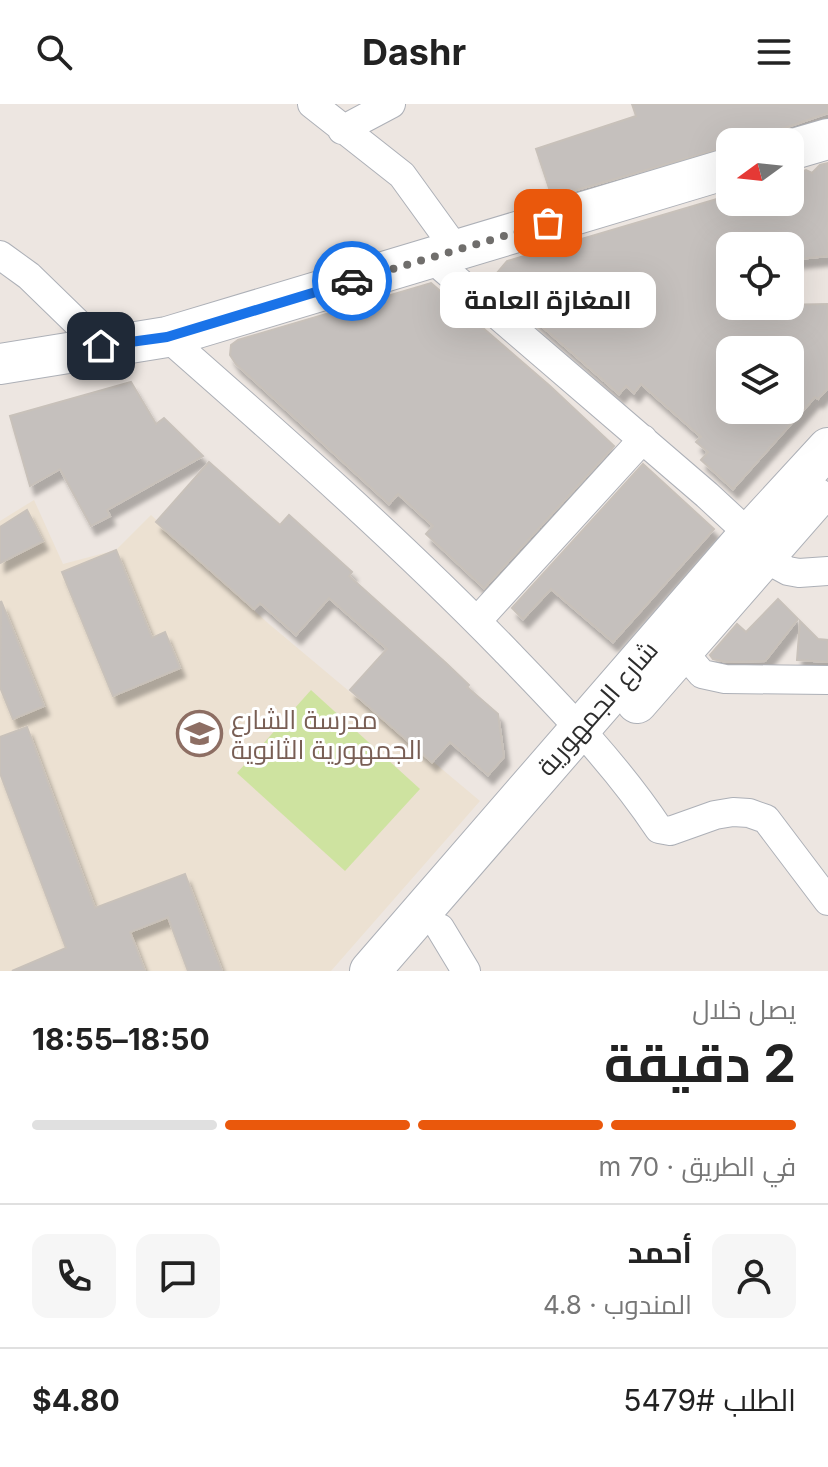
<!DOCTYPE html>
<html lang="ar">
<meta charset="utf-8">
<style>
body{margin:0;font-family:Inter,Cairo,sans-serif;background:#f6f6f6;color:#222;direction:rtl;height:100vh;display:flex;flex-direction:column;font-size:30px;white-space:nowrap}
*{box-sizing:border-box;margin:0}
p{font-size:26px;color:#767676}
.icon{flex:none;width:44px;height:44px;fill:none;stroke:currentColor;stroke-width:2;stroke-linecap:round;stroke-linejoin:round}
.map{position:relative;height:867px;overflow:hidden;direction:ltr}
.panel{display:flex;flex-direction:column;background:#fff;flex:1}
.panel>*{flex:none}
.needle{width:52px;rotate:255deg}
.controls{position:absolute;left:716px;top:24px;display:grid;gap:16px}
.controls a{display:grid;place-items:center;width:88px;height:88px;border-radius:16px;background:#fff;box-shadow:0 8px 32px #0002;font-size:40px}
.pin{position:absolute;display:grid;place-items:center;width:68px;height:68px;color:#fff;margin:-34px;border-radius:16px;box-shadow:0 4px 12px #0006}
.courier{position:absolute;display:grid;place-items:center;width:80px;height:80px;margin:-40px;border:6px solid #1a73e8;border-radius:50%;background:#fff;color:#222;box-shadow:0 2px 10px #0007}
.bubble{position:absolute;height:56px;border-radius:16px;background:#fff;box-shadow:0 8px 32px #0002;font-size:26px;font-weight:700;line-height:56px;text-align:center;direction:rtl}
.head em{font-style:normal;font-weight:700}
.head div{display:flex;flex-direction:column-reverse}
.head{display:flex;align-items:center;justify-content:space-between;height:136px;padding:0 32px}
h1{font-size:52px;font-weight:700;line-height:60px}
.bar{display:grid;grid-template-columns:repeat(4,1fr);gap:12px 8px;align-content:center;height:96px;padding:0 32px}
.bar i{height:10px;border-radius:6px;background:#e0e0e0}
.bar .active{background:#ea580c}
.bar p{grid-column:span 4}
.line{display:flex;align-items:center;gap:20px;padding:0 32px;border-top:2px solid #e0e0e0}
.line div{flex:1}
.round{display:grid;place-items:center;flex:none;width:84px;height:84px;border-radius:16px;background:#f6f6f6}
header{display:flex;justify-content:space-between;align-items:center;height:104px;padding:0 32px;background:#fff;font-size:36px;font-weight:700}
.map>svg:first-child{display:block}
</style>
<header><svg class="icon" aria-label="menu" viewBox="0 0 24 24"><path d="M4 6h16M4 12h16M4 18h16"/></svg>Dashr<svg class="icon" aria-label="search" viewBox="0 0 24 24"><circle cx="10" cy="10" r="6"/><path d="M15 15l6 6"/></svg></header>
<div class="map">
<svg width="828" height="867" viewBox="0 0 828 867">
<defs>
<filter id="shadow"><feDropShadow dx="5" dy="9" stdDeviation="2" flood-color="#0004"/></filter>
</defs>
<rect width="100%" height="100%" fill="#ede6e1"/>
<path fill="#ece1d2" d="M 34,396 L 63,460 L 116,446 L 151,411 L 269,520 L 480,697 L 331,867 L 0,867 L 0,417 Z"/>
<path fill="#cee3a0" d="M 311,586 L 420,685 L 345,767 L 237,669 Z"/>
<path fill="#c5c0bd" stroke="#c8c1ba" stroke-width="2" fill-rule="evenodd" filter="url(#shadow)" d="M 632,0 L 828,0 L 828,9 L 744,38 L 730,38 L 730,42 L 552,93 L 536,45 L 636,12 Z
M 828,59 L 828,152 L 790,156 L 790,142 L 730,142 L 730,202 L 828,200 L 828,284 L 818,295 L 815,293 L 733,385 L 701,356 L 708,348 L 696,338 L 701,333 L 641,280 L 634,289 L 626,282 L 619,290 L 496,182 L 496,170 L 507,157 L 730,91 L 730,98 L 790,98 L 790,72 L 806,66 L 812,69 L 820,61 ZM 730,246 L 790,246 L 790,306 L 730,306 Z
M 431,179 L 550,282 L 614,342 L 484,484 L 426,430 L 433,422 L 398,390 L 389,400 L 236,260 L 230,251 L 231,241 L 238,236 Z
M 131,278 L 156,320 L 164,314 L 203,352 L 107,406 L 110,412 L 91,422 L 60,365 L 30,382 L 10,312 Z
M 209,358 L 280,421 L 289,411 L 352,468 L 349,472 L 446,559 L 469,581 L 467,583 L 498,610 L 504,653 L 488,671 L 450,638 L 432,658 L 350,586 L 387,545 L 329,494 L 296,531 L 260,499 L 254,505 L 156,418 Z
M 643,360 L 714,425 L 613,538 L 551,485 L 523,515 L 512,504 Z
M 27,406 L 43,437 L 0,459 L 0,423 Z
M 116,446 L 152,534 L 165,528 L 180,564 L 113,592 L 62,468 Z
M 778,495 L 798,515 L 765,557 L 727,558 L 713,555 L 710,551 L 737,520 L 746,528 Z
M 1,497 L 44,602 L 13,615 L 0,583 Z
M 800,517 L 818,535 L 828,536 L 828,558 L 797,556 Z
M 27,623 L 95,804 L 185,770 L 222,867 L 188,867 L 168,813 L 130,828 L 145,867 L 12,867 L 66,844 L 0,669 L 0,633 Z"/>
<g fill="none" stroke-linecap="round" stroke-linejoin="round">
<defs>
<path id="street" d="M 312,0 L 402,71 L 457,147
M 342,26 L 391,0
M 0,151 L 29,172 L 101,242
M 430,153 L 707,391 L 749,430 L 777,461 L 788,467 L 799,469 L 828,467
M 167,233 C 282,334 398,436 505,546 C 560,603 615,659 659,725 L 670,727 L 715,711 L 733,708 L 749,709 L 766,715 L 828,797
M 477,517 L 643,335
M 683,548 L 702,570 L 725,575 L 828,576
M 440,824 L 466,867"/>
<path id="secondary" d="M 790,46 L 828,35
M 0,260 L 167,233 L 730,64
M 637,599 L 816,394
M 370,867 L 749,430 L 828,344"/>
</defs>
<use href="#street" stroke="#adb0b7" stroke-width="30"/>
<use href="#secondary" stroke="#adb0b7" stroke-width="42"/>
<use href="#street" stroke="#fff" stroke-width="28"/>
<use href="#secondary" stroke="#fff" stroke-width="40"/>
</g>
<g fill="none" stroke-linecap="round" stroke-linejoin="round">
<path stroke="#706e6c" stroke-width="8" stroke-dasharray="0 14.4" d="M 352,177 L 548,119"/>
<path stroke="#1a73e8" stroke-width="10" d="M 101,242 L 167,233 L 352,177"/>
</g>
<defs>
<symbol id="school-ring" viewBox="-11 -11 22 22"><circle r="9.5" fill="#fff" stroke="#8d6e63" stroke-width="1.5"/><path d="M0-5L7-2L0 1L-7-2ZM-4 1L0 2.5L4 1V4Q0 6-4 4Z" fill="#8d6e63"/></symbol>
</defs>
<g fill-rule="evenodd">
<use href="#school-ring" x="174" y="604" width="51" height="51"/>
</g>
<g text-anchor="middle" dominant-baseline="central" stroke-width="6" stroke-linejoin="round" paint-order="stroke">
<g font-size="26" fill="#2d2d2d" stroke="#fff">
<text transform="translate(597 604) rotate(-49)">شارع الجمهورية</text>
</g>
<g font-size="26" fill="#785e54" stroke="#fff" text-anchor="start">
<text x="231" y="615">مدرسة الشارع<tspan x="231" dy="30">الجمهورية الثانوية</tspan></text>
</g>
</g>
</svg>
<div class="controls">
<a><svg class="needle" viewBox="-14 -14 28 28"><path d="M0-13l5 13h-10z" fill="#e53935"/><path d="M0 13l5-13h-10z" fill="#767676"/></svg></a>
<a><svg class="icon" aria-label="locate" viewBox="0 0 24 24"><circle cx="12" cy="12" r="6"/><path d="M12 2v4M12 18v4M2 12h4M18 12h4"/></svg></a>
<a><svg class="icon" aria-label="layers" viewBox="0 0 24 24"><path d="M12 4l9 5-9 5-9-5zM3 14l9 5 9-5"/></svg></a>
</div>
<div class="pin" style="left:548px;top:119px;background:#ea580c"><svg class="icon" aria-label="bag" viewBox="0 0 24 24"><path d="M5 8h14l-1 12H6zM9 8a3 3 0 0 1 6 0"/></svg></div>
<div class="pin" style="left:101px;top:242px;background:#1f2937"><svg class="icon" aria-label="home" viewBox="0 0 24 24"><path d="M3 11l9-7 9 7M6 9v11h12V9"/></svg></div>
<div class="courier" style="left:352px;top:177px"><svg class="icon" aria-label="car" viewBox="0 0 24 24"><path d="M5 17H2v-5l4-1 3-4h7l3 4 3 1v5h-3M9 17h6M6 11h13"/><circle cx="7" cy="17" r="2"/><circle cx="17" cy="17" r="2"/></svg></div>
<div class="bubble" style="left:440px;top:168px;width:216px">المغازة العامة</div>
</div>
<section class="panel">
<div class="head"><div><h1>2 دقيقة</h1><p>يصل خلال</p></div><em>18:50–18:55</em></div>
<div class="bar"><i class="active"></i><i class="active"></i><i class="active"></i><i></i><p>في الطريق · 70 m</p></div>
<div class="line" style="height:144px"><a class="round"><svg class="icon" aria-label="person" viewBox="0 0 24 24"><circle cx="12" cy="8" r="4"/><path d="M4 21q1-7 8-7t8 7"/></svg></a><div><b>أحمد</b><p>المندوب · 4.8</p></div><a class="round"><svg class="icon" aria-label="chat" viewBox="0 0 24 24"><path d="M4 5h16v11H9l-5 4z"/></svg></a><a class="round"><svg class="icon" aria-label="phone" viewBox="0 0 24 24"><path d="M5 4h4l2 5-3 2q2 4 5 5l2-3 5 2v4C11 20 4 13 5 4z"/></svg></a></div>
<div class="line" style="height:104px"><div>الطلب #5479</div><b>$4.80</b></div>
</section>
